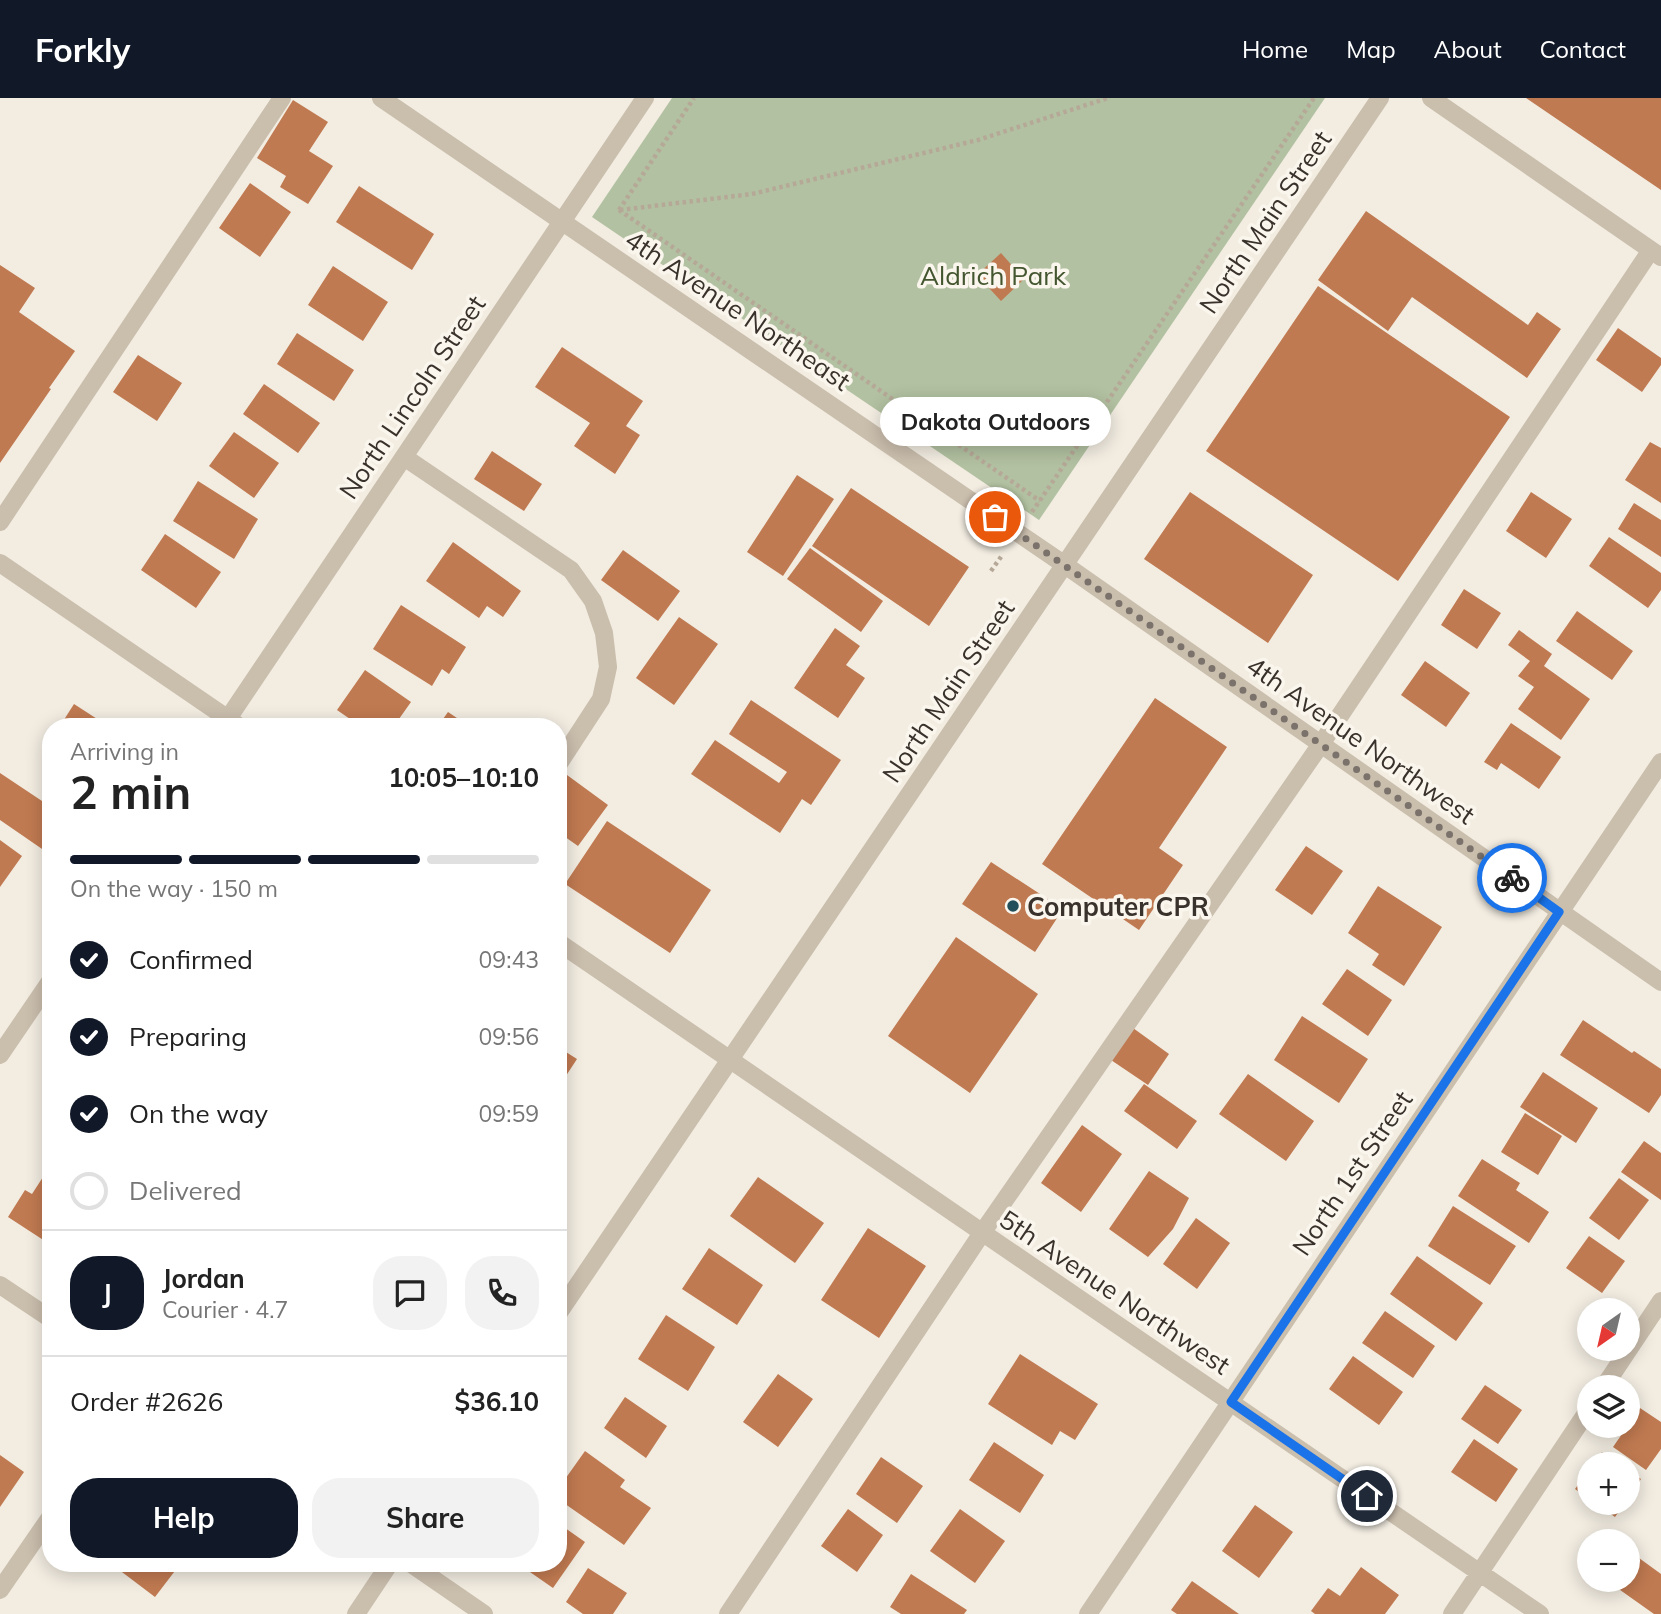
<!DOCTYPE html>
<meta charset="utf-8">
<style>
body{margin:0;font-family:Mulish,sans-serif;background:#f2f2f2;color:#222;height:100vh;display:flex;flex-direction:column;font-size:26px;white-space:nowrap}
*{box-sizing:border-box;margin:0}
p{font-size:23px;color:#767676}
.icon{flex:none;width:38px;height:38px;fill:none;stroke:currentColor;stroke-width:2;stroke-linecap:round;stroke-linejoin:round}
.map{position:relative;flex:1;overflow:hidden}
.side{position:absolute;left:42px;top:620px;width:525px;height:854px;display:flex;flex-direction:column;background:#fff;border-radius:28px;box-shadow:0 4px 18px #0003}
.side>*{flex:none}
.needle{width:46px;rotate:214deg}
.controls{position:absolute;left:1577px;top:1200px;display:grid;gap:14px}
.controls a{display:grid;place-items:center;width:63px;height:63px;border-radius:50%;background:#fff;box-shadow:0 4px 18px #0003;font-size:35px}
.pin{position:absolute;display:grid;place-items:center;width:60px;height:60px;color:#fff;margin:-30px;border:4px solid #fff;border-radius:50%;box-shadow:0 2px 7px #0007}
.courier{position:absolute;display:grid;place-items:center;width:70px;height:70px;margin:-35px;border:5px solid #1a73e8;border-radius:50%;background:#fff;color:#222;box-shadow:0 2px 9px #0007}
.bubble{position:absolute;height:49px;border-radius:24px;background:#fff;box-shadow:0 4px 18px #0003;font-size:23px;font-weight:700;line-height:49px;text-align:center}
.headline em{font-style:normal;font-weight:700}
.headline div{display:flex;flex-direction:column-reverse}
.headline{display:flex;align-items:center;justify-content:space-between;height:119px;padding:0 28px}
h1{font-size:46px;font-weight:700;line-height:52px}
.bar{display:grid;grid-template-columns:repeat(4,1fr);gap:10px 7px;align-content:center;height:84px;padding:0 28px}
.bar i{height:9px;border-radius:5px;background:#e0e0e0}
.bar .on{background:#111827}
.bar p{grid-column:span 4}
.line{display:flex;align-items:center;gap:18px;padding:0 28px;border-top:2px solid #e0e0e0}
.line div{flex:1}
.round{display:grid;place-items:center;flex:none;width:74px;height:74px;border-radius:28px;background:#f2f2f2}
ol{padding:0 28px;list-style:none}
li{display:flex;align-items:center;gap:21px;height:77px}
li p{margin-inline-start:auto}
li .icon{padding:7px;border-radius:50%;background:#111827;color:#fff;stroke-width:4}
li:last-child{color:#767676}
li i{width:38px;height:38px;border:4px solid #e0e0e0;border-radius:50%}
.button{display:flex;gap:14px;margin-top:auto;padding:14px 28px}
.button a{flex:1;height:80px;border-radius:28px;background:#111827;color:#fff;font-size:28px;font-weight:700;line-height:80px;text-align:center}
.button a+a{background:#f2f2f2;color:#222}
header{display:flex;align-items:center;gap:42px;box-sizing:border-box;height:98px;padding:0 35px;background:#111827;color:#fff}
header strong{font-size:33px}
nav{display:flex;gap:38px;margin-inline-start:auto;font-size:24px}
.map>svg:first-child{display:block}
</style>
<header>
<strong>Forkly</strong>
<nav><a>Home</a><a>Map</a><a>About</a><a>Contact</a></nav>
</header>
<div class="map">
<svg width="1661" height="1516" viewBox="0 0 1661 1516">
<rect width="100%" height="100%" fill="#f2ece1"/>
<path fill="#b2c1a1" d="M 672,0 L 1325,0 L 1039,422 L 592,119 Z"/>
<path fill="#c07a51" d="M 1526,0 L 1661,0 L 1661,92 Z
M 293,2 L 328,24 L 309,53 L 333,68 L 308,106 L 280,89 L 286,78 L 257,60 Z
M 250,85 L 291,114 L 260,159 L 219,130 Z
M 359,88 L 434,136 L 412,172 L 336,124 Z
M 1366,113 L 1528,227 L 1537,214 L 1561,231 L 1527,280 L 1412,199 L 1388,233 L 1318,182 Z
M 1001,155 L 1024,181 L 1001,203 L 977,177 Z
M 0,167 L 35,190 L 19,214 L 75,253 L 49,290 L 51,291 L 0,365 Z
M 333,168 L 388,204 L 363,243 L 308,207 Z
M 1318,188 L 1510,319 L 1398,483 L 1206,353 Z
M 1618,230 L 1661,260 L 1661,267 L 1642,294 L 1596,262 Z
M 297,235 L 354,272 L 334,303 L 277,266 Z
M 562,249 L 643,303 L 626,328 L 640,337 L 615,376 L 574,348 L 590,325 L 535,289 Z
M 138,257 L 182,285 L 157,323 L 113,294 Z
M 264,286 L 320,325 L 298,355 L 243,316 Z
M 234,334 L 279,365 L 254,400 L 209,368 Z
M 1650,344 L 1661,350 L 1661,405 L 1625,382 Z
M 492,353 L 542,386 L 524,413 L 474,381 Z
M 797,377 L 834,401 L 783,478 L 747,454 Z
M 198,383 L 258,421 L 234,461 L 173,423 Z
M 851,390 L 969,469 L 929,528 L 812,448 Z
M 1190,394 L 1313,477 L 1268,545 L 1144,461 Z
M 1531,394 L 1572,421 L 1546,460 L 1506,433 Z
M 1634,405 L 1661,422 L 1661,459 L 1618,431 Z
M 165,436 L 221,474 L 196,510 L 141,472 Z
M 1609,439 L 1661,475 L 1661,492 L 1648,510 L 1589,468 Z
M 453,444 L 521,493 L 503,519 L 487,508 L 479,520 L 426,483 Z
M 810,450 L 883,503 L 861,534 L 787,481 Z
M 623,452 L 680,493 L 658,523 L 601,482 Z
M 1464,491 L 1501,515 L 1477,551 L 1441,527 Z
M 401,507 L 466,549 L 449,576 L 442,571 L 432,588 L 373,551 Z
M 1577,513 L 1633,553 L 1612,582 L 1556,543 Z
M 679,519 L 718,546 L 674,607 L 636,580 Z
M 835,530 L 860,548 L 846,567 L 865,580 L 838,620 L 794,590 Z
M 1519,532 L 1552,556 L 1544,568 L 1590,601 L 1561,642 L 1518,611 L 1534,589 L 1518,578 L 1530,563 L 1508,547 Z
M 1425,563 L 1470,595 L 1446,629 L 1401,597 Z
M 365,572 L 411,604 L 394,628 L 360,628 L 337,612 Z
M 1155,600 L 1227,649 L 1159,750 L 1183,767 L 1139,832 L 1042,766 Z
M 751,602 L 841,662 L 811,707 L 802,701 L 780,735 L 691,676 L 715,642 L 779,685 L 787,674 L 729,636 Z
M 74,606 L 108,628 L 60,628 Z
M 448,614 L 469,628 L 438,628 Z
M 1511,625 L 1561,659 L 1539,691 L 1501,665 L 1497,672 L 1484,664 Z
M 0,675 L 51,709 L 51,746 L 45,753 L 0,722 Z
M 567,677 L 608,707 L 578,748 L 558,734 L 558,689 Z
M 607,723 L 711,792 L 670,855 L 565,786 Z
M 0,742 L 22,758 L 0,789 Z
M 1306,748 L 1343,773 L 1312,817 L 1275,792 Z
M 991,764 L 1063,811 L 1035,854 L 962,806 Z
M 1378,788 L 1442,829 L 1404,888 L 1372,867 L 1379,856 L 1348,835 Z
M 956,839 L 1038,896 L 970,995 L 888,938 Z
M 1347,871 L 1392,902 L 1368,938 L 1322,906 Z
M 1302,918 L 1368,961 L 1339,1005 L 1274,962 Z
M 1583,922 L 1632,955 L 1634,953 L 1661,971 L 1661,997 L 1649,1015 L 1560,957 Z
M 1133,930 L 1169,956 L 1148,987 L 1111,962 Z
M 558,949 L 577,961 L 558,990 Z
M 1543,974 L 1598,1010 L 1576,1045 L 1520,1009 Z
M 1248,976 L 1314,1023 L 1286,1063 L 1219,1016 Z
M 1144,986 L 1197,1023 L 1177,1051 L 1124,1013 Z
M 1525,1015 L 1562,1038 L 1538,1077 L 1501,1054 Z
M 1082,1027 L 1122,1056 L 1081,1114 L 1041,1085 Z
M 1644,1043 L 1661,1055 L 1661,1102 L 1621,1074 Z
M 1482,1061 L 1520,1085 L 1516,1092 L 1549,1114 L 1529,1145 L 1458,1098 Z
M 1149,1073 L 1189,1100 L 1173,1131 L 1148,1159 L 1109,1131 Z
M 43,1079 L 51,1084 L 51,1147 L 8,1119 L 25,1092 L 32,1096 Z
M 758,1079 L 824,1125 L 795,1165 L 730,1118 Z
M 1619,1080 L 1649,1102 L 1619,1142 L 1589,1120 Z
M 1453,1108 L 1516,1148 L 1490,1187 L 1428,1148 Z
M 1196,1120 L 1230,1145 L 1197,1191 L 1163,1166 Z
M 868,1130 L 926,1168 L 879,1240 L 821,1202 Z
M 1589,1138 L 1625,1163 L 1602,1195 L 1566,1170 Z
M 709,1150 L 763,1187 L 737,1227 L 682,1191 Z
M 1417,1158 L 1483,1205 L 1456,1243 L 1390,1196 Z
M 1385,1213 L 1435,1248 L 1413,1280 L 1362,1245 Z
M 666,1217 L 715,1249 L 688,1293 L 638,1261 Z
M 1020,1256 L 1098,1306 L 1075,1342 L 1060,1333 L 1052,1347 L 988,1306 Z
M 1353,1258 L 1403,1294 L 1379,1327 L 1329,1291 Z
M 778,1276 L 813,1301 L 778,1349 L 743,1324 Z
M 1485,1287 L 1522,1312 L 1498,1346 L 1461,1321 Z
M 625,1299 L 667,1328 L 646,1360 L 604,1330 Z
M 1640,1310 L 1661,1324 L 1661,1351 L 1646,1372 L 1613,1349 Z
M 1474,1341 L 1518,1371 L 1496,1404 L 1451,1374 Z
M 994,1344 L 1044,1377 L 1020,1415 L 969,1382 Z
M 585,1353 L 625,1382 L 620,1389 L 651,1410 L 624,1447 L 558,1401 L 558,1391 Z
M 1602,1354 L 1620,1367 L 1593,1367 Z
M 0,1357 L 24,1374 L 0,1409 Z
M 881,1359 L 923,1388 L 897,1425 L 856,1396 Z
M 1589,1372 L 1589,1401 L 1575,1391 Z
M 1628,1372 L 1641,1381 L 1628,1401 Z
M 1595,1405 L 1625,1405 L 1615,1419 Z
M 1255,1407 L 1293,1434 L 1259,1480 L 1222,1453 Z
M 848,1411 L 883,1437 L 857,1474 L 821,1448 Z
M 960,1411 L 1005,1443 L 975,1485 L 930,1453 Z
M 558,1425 L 585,1444 L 553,1490 L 517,1465 L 558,1465 Z
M 1628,1452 L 1661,1476 L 1661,1516 L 1654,1516 L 1606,1482 L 1628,1482 Z
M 110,1465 L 181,1465 L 155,1499 Z
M 1361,1469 L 1399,1497 L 1385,1516 L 1315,1516 L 1311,1513 L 1328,1490 L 1340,1498 Z
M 588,1470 L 627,1495 L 613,1516 L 583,1516 L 566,1504 Z
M 911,1476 L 967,1512 L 964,1516 L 901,1516 L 890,1509 Z
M 1192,1483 L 1239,1516 L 1177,1516 L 1171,1512 Z"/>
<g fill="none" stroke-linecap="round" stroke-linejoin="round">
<path stroke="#b6a897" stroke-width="4.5" stroke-dasharray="3.5 3.5" stroke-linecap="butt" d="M 619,112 L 1040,403
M 619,112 L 694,0
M 620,112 L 752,96 L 978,42 L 1108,0
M 1032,414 L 1314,0
M 991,473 L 1003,456"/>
<path stroke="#cabead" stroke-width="18" d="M 381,0 L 1065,467 L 1661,884
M 1431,0 L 1661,159
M 404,359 L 571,472 L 593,503 L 604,535 L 608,569 L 601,601 L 558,667
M 0,424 L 282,0
M 0,465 L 237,627
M 223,628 L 645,0
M 558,844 L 1540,1516
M 0,957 L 51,882
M 0,1187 L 51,1221
M 558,1216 L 1380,0
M 1603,1290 L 1661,1203
M 410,1465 L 484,1516
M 0,1492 L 51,1418
M 356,1516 L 390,1465
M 728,1516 L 982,1135 L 1321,646 L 1651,152
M 1088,1516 L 1661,664
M 1452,1516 L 1589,1311"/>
</g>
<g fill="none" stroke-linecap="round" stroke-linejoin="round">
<path stroke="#7a726b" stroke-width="7" stroke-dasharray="0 12.6" d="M 995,419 L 1512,780"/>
<path stroke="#1a73e8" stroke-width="9" d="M 1367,1398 L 1231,1304 L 1559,814 L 1512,780"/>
</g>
<circle fill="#224f59" stroke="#faf6ed" stroke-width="2.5" cx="1013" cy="808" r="7"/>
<g text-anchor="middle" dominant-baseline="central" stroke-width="7" stroke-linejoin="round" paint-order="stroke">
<g font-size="26" fill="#39312b" stroke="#faf6ed">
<text transform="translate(1265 124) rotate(-56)">North Main Street</text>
<text transform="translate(738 212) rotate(34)">4th Avenue Northeast</text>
<text transform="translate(412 299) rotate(-56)">North Lincoln Street</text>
<text transform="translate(948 593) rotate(-56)">North Main Street</text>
<text transform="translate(1361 642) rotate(35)">4th Avenue Northwest</text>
<text transform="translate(1352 1075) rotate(-56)">North 1st Street</text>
<text transform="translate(1115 1194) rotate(34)">5th Avenue Northwest</text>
</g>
<g font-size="26" fill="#445630" stroke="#faf6ed">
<text x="993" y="177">Aldrich Park</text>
</g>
<g font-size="26" font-weight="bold" fill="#39312b" stroke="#faf6ed" text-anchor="start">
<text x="1027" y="808">Computer CPR</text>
</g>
</g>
</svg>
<div class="controls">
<a><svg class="needle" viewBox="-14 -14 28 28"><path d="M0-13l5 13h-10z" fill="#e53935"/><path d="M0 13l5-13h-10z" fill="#767676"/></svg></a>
<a><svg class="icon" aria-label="layers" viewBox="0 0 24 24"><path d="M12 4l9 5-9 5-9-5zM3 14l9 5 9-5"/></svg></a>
<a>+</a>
<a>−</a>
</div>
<div class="pin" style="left:995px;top:419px;background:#ea580c"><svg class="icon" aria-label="bag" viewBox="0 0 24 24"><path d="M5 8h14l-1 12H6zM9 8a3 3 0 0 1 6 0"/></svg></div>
<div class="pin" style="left:1367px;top:1398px;background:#1f2937"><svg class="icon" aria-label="home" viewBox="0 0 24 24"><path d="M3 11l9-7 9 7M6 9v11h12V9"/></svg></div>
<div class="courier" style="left:1512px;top:780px"><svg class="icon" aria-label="bike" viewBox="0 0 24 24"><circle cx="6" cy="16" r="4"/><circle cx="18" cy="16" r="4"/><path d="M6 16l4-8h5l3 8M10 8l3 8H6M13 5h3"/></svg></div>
<div class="bubble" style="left:880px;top:299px;width:231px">Dakota Outdoors</div>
<section class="side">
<div class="headline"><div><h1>2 min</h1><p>Arriving in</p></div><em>10:05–10:10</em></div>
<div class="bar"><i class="on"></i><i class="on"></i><i class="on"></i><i></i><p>On the way · 150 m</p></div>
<ol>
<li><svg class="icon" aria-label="check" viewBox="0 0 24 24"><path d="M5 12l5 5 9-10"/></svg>Confirmed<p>09:43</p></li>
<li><svg class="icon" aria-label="check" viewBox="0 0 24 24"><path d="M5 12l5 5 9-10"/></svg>Preparing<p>09:56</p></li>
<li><svg class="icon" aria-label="check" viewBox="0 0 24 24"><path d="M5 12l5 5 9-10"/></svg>On the way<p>09:59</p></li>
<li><i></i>Delivered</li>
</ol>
<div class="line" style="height:126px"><b class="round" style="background:#111827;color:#fff">J</b><div><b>Jordan</b><p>Courier · 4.7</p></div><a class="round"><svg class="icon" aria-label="chat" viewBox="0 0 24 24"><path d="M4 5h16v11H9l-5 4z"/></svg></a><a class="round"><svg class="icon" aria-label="phone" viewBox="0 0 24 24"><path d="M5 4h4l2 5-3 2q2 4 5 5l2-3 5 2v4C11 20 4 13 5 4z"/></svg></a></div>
<div class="line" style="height:91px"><div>Order #2626</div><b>$36.10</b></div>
<div class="button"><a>Help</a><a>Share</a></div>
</section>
</div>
